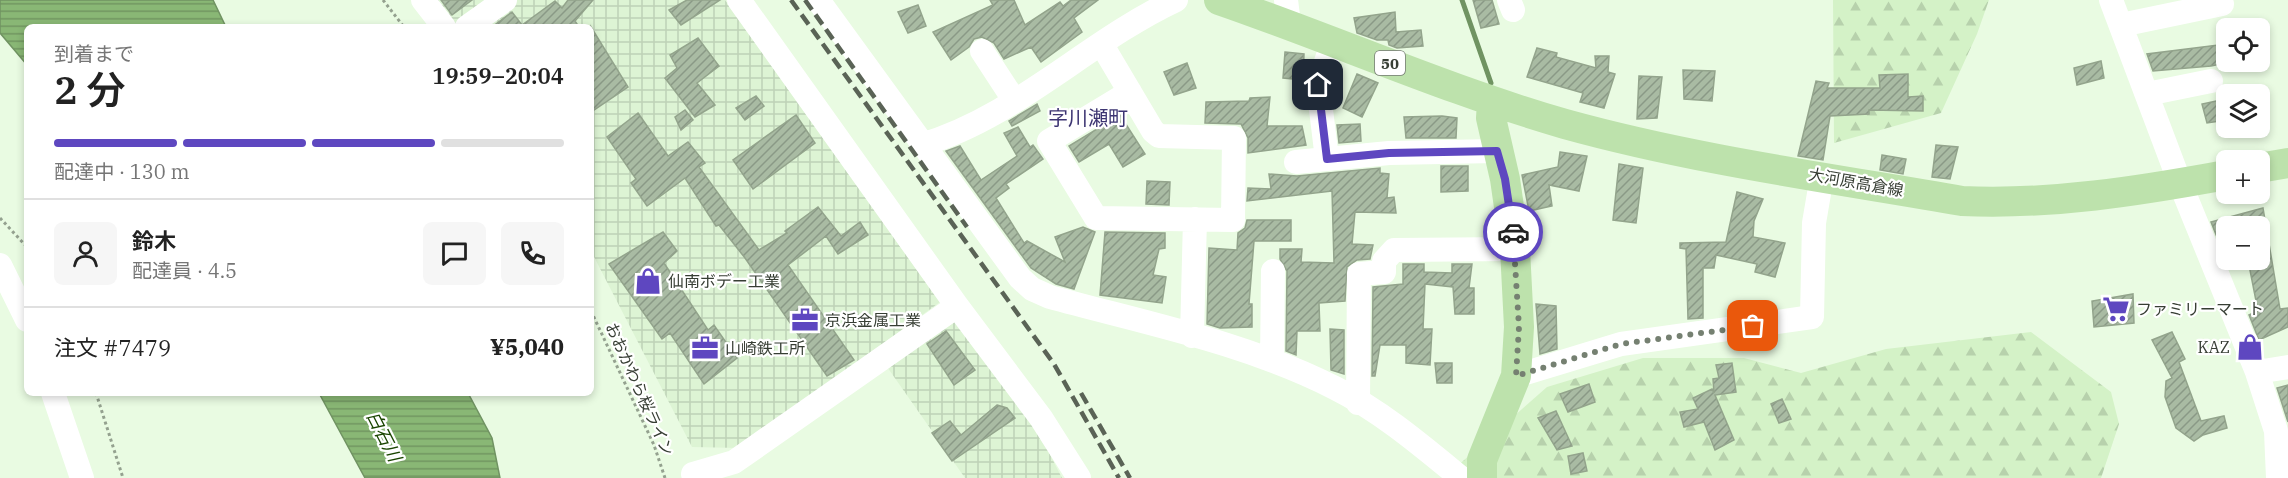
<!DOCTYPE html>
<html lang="ja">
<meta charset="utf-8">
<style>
body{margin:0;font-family:"IBM Plex Serif","Noto Sans JP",serif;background:#f6f6f6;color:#222;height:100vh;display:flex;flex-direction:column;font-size:22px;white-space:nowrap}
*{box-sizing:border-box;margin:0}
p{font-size:20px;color:#767676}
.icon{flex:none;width:33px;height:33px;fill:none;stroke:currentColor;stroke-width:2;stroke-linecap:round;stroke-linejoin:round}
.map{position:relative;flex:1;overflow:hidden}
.drawer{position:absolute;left:24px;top:24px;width:570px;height:372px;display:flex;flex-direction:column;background:#fff;border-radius:9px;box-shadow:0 3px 9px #0003}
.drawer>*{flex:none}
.buttons{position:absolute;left:2216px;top:18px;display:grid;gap:12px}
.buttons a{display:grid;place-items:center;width:54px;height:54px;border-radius:9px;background:#fff;box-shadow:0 3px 9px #0003;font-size:30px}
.pin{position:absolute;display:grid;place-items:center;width:51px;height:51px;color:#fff;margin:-26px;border-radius:12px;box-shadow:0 3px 9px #0006}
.courier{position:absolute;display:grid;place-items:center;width:60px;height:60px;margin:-30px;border:4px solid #5e47c0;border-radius:50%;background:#fff;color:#222;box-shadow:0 2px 8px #0007}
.summary em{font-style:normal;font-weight:600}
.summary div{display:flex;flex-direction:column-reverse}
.summary{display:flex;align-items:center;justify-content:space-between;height:102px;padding:0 30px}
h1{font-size:39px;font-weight:600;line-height:45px}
.bar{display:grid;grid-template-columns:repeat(4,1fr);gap:9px 6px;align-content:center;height:72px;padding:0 30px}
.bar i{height:8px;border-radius:4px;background:#e0e0e0}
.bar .selected{background:#5e47c0}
.bar p{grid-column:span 4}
.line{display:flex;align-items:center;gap:15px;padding:0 30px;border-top:2px solid #e0e0e0}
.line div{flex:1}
.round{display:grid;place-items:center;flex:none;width:63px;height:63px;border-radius:9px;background:#f6f6f6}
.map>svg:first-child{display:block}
</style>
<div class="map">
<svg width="2288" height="478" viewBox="0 0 2288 478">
<defs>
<pattern id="industrial-grid" width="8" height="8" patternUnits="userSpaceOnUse" patternTransform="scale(1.5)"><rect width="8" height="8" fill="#ddf4d4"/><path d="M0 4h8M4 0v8" fill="none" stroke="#bed2b7"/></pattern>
<pattern id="forest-firs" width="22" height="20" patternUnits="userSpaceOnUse" patternTransform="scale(1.5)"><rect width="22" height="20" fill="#d4f2c7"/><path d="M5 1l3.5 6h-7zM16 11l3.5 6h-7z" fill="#b7d1ac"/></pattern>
<pattern id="water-rules" width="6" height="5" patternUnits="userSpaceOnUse" patternTransform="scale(1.5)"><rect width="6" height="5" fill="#89b775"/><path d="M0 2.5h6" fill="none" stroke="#719661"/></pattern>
<pattern id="building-hatch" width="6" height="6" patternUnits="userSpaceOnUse" patternTransform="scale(1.5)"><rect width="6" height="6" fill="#a9bba3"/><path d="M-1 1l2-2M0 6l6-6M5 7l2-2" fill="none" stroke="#8a9986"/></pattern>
</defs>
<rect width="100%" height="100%" fill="#e9fbe2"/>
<path fill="url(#industrial-grid)" d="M 428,0 L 725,0 L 940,302 L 739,448 L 692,447 L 591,251 L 591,27 L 448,27 Z
M 956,315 L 1040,435 L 1062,478 L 965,478 L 885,364 Z"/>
<path fill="url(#forest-firs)" d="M 1833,0 L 1989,0 L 1977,34 L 1941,113 L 1834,143 Z
M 2031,332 L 2111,392 L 2119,424 L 2101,478 L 1452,478 L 1455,468 L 1547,387 L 1643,358 L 1744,358 L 1801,373 L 1886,349 Z"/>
<path fill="url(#water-rules)" stroke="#709362" stroke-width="1.5" d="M 0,0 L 213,0 L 226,27 L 27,27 L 27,65 L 0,33 Z
M 319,393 L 468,393 L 492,438 L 500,478 L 365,478 Z"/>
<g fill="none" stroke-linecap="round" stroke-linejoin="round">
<path stroke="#709362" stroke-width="5" d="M 1462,0 L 1491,83"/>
</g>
<path fill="url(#building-hatch)" stroke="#93a48c" stroke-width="1.5" d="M 441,0 L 472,0 L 452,15 Z
M 568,0 L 593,0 L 575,21 L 579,27 L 492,27 L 512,12 L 522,25 L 555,1 L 562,8 Z
M 687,0 L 720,0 L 681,25 L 669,10 Z
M 990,0 L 1014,0 L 1025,25 L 1060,2 L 1063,6 L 1071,0 L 1098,0 L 1074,18 L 1082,32 L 1041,62 L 1031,47 L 1004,59 L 994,43 L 982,37 L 974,39 L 969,47 L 951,60 L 933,32 L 993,5 Z
M 1473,0 L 1492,0 L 1499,24 L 1481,28 Z
M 918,5 L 926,26 L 908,33 L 898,12 Z
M 1395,12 L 1396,32 L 1421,30 L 1423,46 L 1397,48 L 1389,45 L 1388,40 L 1377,40 L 1357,33 L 1354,18 Z
M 591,27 L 628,87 L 591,112 Z
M 698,38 L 719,66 L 697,83 L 715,105 L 695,117 L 665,78 L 677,68 L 670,55 Z
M 2226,44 L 2226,63 L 2211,66 L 2153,71 L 2147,54 Z
M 1537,48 L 1557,53 L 1556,57 L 1596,68 L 1595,56 L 1609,56 L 1608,72 L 1615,74 L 1604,108 L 1580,102 L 1583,93 L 1527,77 Z
M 1285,52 L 1304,54 L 1303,80 L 1283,78 Z
M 2101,61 L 2104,78 L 2077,85 L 2074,68 Z
M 1187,63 L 1196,88 L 1174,95 L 1164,72 Z
M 1683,70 L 1715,71 L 1712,101 L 1684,99 Z
M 1357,74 L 1378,83 L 1362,117 L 1343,108 Z
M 1908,74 L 1908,97 L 1923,96 L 1923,111 L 1869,110 L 1869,114 L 1830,116 L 1823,160 L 1798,156 L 1816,81 L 1829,83 L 1827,88 L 1880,88 L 1879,75 Z
M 1639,76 L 1662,77 L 1657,118 L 1637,119 Z
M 756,96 L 764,106 L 745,120 L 736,108 Z
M 1270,97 L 1267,126 L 1302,126 L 1306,145 L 1248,153 L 1248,138 L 1241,124 L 1205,123 L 1206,102 L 1249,101 L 1250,98 Z
M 2226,99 L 2226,120 L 2207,123 L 2202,104 Z
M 1037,104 L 1040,111 L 1012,126 L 1009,121 Z
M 685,110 L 693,120 L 681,130 L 675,117 Z
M 638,113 L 668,156 L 688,142 L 705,163 L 699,167 L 759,250 L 787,233 L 785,231 L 818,207 L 841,236 L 860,222 L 868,235 L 838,254 L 826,236 L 788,265 L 854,360 L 827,376 L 745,258 L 719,225 L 716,226 L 685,178 L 647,206 L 631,183 L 636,179 L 607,137 Z
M 796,115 L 815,143 L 753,189 L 733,160 Z
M 1120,115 L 1145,154 L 1123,167 L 1109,144 L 1079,162 L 1069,146 Z
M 1442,116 L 1457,118 L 1456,138 L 1406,138 L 1404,117 Z
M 1360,124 L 1361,141 L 1339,143 L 1337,125 Z
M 1018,127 L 1030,147 L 1033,145 L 1043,159 L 1006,184 L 1009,188 L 996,198 L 1024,243 L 1027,241 L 1065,262 L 1055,237 L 1083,227 L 1095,232 L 1074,289 L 1056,284 L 1031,268 L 946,151 L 960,146 L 981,180 L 1017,156 L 1004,133 Z
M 1936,145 L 1958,147 L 1950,179 L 1932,177 Z
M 1560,152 L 1587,156 L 1579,191 L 1549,185 L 1552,206 L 1529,211 L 1522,175 L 1558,167 Z
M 1882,155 L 1906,159 L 1903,174 L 1880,170 Z
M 1619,164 L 1643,168 L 1636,223 L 1613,220 Z
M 1441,166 L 1468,166 L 1468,191 L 1441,192 Z
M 1380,168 L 1380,173 L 1389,174 L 1387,198 L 1394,197 L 1396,213 L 1355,212 L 1352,244 L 1373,245 L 1370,259 L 1357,260 L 1347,267 L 1345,301 L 1319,303 L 1320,331 L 1297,331 L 1296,355 L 1286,351 L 1287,271 L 1280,259 L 1280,249 L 1302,249 L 1301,262 L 1334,263 L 1332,191 L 1247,201 L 1248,188 L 1271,189 L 1269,174 L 1297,176 Z
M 1147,181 L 1170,182 L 1169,205 L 1146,204 Z
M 1737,192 L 1763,199 L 1754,221 L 1753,237 L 1785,243 L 1775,277 L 1755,272 L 1757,264 L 1716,255 L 1714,268 L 1703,268 L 1703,318 L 1688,319 L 1686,249 L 1680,248 L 1680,243 L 1726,242 Z
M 2263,208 L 2280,309 L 2288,308 L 2288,327 L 2259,340 L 2249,315 L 2258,311 L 2248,260 L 2259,260 L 2259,226 L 2226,226 L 2226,240 L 2219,242 L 2211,222 Z
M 1247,220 L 1291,220 L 1291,241 L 1254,241 L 1249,304 L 1252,304 L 1252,327 L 1220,328 L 1207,324 L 1209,248 L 1237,250 L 1238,233 L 1245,228 Z
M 663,232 L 677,251 L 664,263 L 708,330 L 714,325 L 737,358 L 704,384 L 670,333 L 662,339 L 609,264 Z
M 1105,232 L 1165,233 L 1165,248 L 1159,249 L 1153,275 L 1166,277 L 1162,303 L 1100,295 Z
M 1403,264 L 1424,264 L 1424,272 L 1452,273 L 1452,264 L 1472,264 L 1469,288 L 1474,288 L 1474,314 L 1455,314 L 1453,287 L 1425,284 L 1423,329 L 1432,329 L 1430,365 L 1406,363 L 1406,345 L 1380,345 L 1375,376 L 1372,376 L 1373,287 L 1403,284 Z
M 2133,294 L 2134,323 L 2094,327 L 2092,301 Z
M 1536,304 L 1556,306 L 1557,349 L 1540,354 Z
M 1330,329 L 1344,330 L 1344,374 L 1331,370 Z
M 946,331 L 975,370 L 954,385 L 927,344 Z
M 2172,332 L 2185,359 L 2179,362 L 2201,421 L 2224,416 L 2227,428 L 2203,435 L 2194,441 L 2176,428 L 2165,397 L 2166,381 L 2172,378 L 2152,340 Z
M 1435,363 L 1452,363 L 1452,383 L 1437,383 Z
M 1732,363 L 1736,392 L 1715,395 L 1734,440 L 1715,450 L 1704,422 L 1684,427 L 1680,412 L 1698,409 L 1693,398 L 1712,389 L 1714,393 L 1713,379 L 1719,378 L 1716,365 Z
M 1589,384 L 1595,402 L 1568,412 L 1560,394 Z
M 2288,385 L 2288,422 L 2277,388 Z
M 1782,399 L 1791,419 L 1779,423 L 1771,404 Z
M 997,405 L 1007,408 L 1015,418 L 952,461 L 932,433 L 950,421 L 961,435 Z
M 1556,411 L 1572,446 L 1557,450 L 1538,418 Z
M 1583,453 L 1587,471 L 1571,474 L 1568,456 Z"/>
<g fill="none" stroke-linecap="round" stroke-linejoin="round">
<path stroke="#94a18f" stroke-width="3" stroke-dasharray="3 3" stroke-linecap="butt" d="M 383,0 L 404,27
M 0,218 L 27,247
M 591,311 L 654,445 L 665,478
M 96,393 L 123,478"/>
<path stroke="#fff" stroke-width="24" d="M 423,0 L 444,27
M 739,0 L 957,306 L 1041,418 L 1079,478
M 818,0 L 1020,278 L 1032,289 L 1050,297 C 1145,323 1247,343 1335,388 C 1381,411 1422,446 1461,478
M 1286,0 L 1289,24
M 1509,0 L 1513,10
M 2111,0 L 2180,183 L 2257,372 L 2276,431 L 2278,478
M 2121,25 L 2222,4
M 467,27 L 505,0
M 1102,45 L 1153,131 L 1159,136 L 1234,138 L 1233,220 L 1096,218 L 1049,141 L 1130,92
M 982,51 L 1014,100
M 2147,94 L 2211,81
M 921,145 C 1015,118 1088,41 1176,0
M 1327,159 L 1318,85 L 1333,41
M 1296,162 L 1389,153 L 1497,151
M 0,265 L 27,320
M 1192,336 L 1195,219
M 1272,360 L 1273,271
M 2257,372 L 2288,367
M 1516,376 L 1621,344 L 1812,317 L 1814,223 L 1822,176
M 53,393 L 82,478
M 1358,403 L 1359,274 L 1384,272 L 1384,261 L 1394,250 L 1515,249
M 695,478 L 693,474 L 734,462 L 957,306"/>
<path stroke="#bde2ac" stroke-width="30" d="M 1219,0 C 1335,40 1447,90 1565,124 C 1695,160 1830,178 1962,201 C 2051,205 2139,191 2226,175
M 2259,168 L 2288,163
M 1482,478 L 1482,460 L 1516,376 L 1519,327 L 1515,249 L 1505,179 L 1491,118 L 1492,102"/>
<path stroke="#5a6356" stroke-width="4.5" stroke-dasharray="12 6" stroke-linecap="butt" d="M 791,0 L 1054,364 L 1119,478
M 805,0 L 967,227
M 1081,393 L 1130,478"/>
</g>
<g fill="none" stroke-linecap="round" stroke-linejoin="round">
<path stroke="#758071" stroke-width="6" stroke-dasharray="0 10.8" d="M 1513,232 L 1519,327 L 1516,376 L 1621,344 L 1753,326"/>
<path stroke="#5e47c0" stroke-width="8" d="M 1318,85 L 1327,159 L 1389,153 L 1497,151 L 1505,179 L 1513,232"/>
</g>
<defs>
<symbol id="shop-bare" viewBox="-9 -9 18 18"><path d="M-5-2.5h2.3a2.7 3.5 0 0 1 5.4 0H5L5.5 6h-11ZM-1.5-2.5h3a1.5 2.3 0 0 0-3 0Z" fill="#5e47c0" stroke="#fff" stroke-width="2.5" paint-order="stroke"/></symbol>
<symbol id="supermarket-bare" viewBox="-9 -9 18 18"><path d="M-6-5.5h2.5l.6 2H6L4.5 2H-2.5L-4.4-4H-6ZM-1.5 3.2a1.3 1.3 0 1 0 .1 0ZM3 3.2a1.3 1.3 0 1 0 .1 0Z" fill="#5e47c0" stroke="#fff" stroke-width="2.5" paint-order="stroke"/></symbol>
<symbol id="office-bare" viewBox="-9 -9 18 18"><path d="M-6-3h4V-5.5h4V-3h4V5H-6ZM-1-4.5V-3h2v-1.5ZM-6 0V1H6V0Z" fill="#5e47c0" stroke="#fff" stroke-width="2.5" paint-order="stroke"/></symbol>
</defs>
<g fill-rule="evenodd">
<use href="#shop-bare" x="629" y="262" width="38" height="38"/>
<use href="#supermarket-bare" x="2097" y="290" width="38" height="38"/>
<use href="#office-bare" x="786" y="301" width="38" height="38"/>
<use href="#shop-bare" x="2231" y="328" width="38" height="38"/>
<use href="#office-bare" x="686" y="329" width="38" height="38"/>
</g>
<g text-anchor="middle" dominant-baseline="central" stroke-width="4.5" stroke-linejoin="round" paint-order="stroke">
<rect fill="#fff" stroke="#737871" stroke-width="1.5" x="1375" y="51" width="30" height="24" rx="4.5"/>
<g font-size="15" font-weight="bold" fill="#373e34">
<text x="1390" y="63">50</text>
</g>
<g font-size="16" fill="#373e34" stroke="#fff">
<text transform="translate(1856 182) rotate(10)">大河原高倉線</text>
<text transform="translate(640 389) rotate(66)">おおかわら桜ライン</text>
</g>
<g font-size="16" fill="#373e34" stroke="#fff" text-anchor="start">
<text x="668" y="281">仙南ボデー工業</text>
<text x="2136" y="309">ファミリーマート</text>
<text x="825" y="320">京浜金属工業</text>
<text x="2230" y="347" text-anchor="end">KAZ</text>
<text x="725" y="348">山崎鉄工所</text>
</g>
<g font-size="18" font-style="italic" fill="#1a4500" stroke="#fff">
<text transform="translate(384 436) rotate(63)">白石川</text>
</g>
<g font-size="20" fill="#3d3572" stroke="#fff">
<text x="1088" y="117">字川瀬町</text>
</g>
</g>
</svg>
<div class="buttons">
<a><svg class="icon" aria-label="locate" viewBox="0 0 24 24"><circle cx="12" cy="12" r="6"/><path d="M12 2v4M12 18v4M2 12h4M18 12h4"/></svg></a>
<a><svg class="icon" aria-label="layers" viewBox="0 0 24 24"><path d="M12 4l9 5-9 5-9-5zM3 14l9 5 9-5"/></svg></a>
<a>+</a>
<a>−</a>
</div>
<div class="pin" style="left:1753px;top:326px;background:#ea580c"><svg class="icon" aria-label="bag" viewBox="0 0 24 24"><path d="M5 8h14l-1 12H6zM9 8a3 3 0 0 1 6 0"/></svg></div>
<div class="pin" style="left:1318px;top:85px;background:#1f2937"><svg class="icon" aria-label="home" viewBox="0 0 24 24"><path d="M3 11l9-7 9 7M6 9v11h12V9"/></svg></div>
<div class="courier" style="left:1513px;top:232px"><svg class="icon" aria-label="car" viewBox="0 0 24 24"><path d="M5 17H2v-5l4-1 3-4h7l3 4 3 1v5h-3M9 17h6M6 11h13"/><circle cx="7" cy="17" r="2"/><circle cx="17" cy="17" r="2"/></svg></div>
<section class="drawer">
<div class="summary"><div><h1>2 分</h1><p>到着まで</p></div><em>19:59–20:04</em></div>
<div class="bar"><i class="selected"></i><i class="selected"></i><i class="selected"></i><i></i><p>配達中 · 130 m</p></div>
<div class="line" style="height:108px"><a class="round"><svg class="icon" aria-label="person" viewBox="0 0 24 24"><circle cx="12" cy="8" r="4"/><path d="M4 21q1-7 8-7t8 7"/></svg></a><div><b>鈴木</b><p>配達員 · 4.5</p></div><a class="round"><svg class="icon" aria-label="chat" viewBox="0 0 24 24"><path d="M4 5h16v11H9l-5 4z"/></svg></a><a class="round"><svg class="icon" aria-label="phone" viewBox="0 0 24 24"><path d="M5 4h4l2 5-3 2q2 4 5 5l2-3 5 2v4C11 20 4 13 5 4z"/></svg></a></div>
<div class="line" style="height:78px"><div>注文 #7479</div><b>¥5,040</b></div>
</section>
</div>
